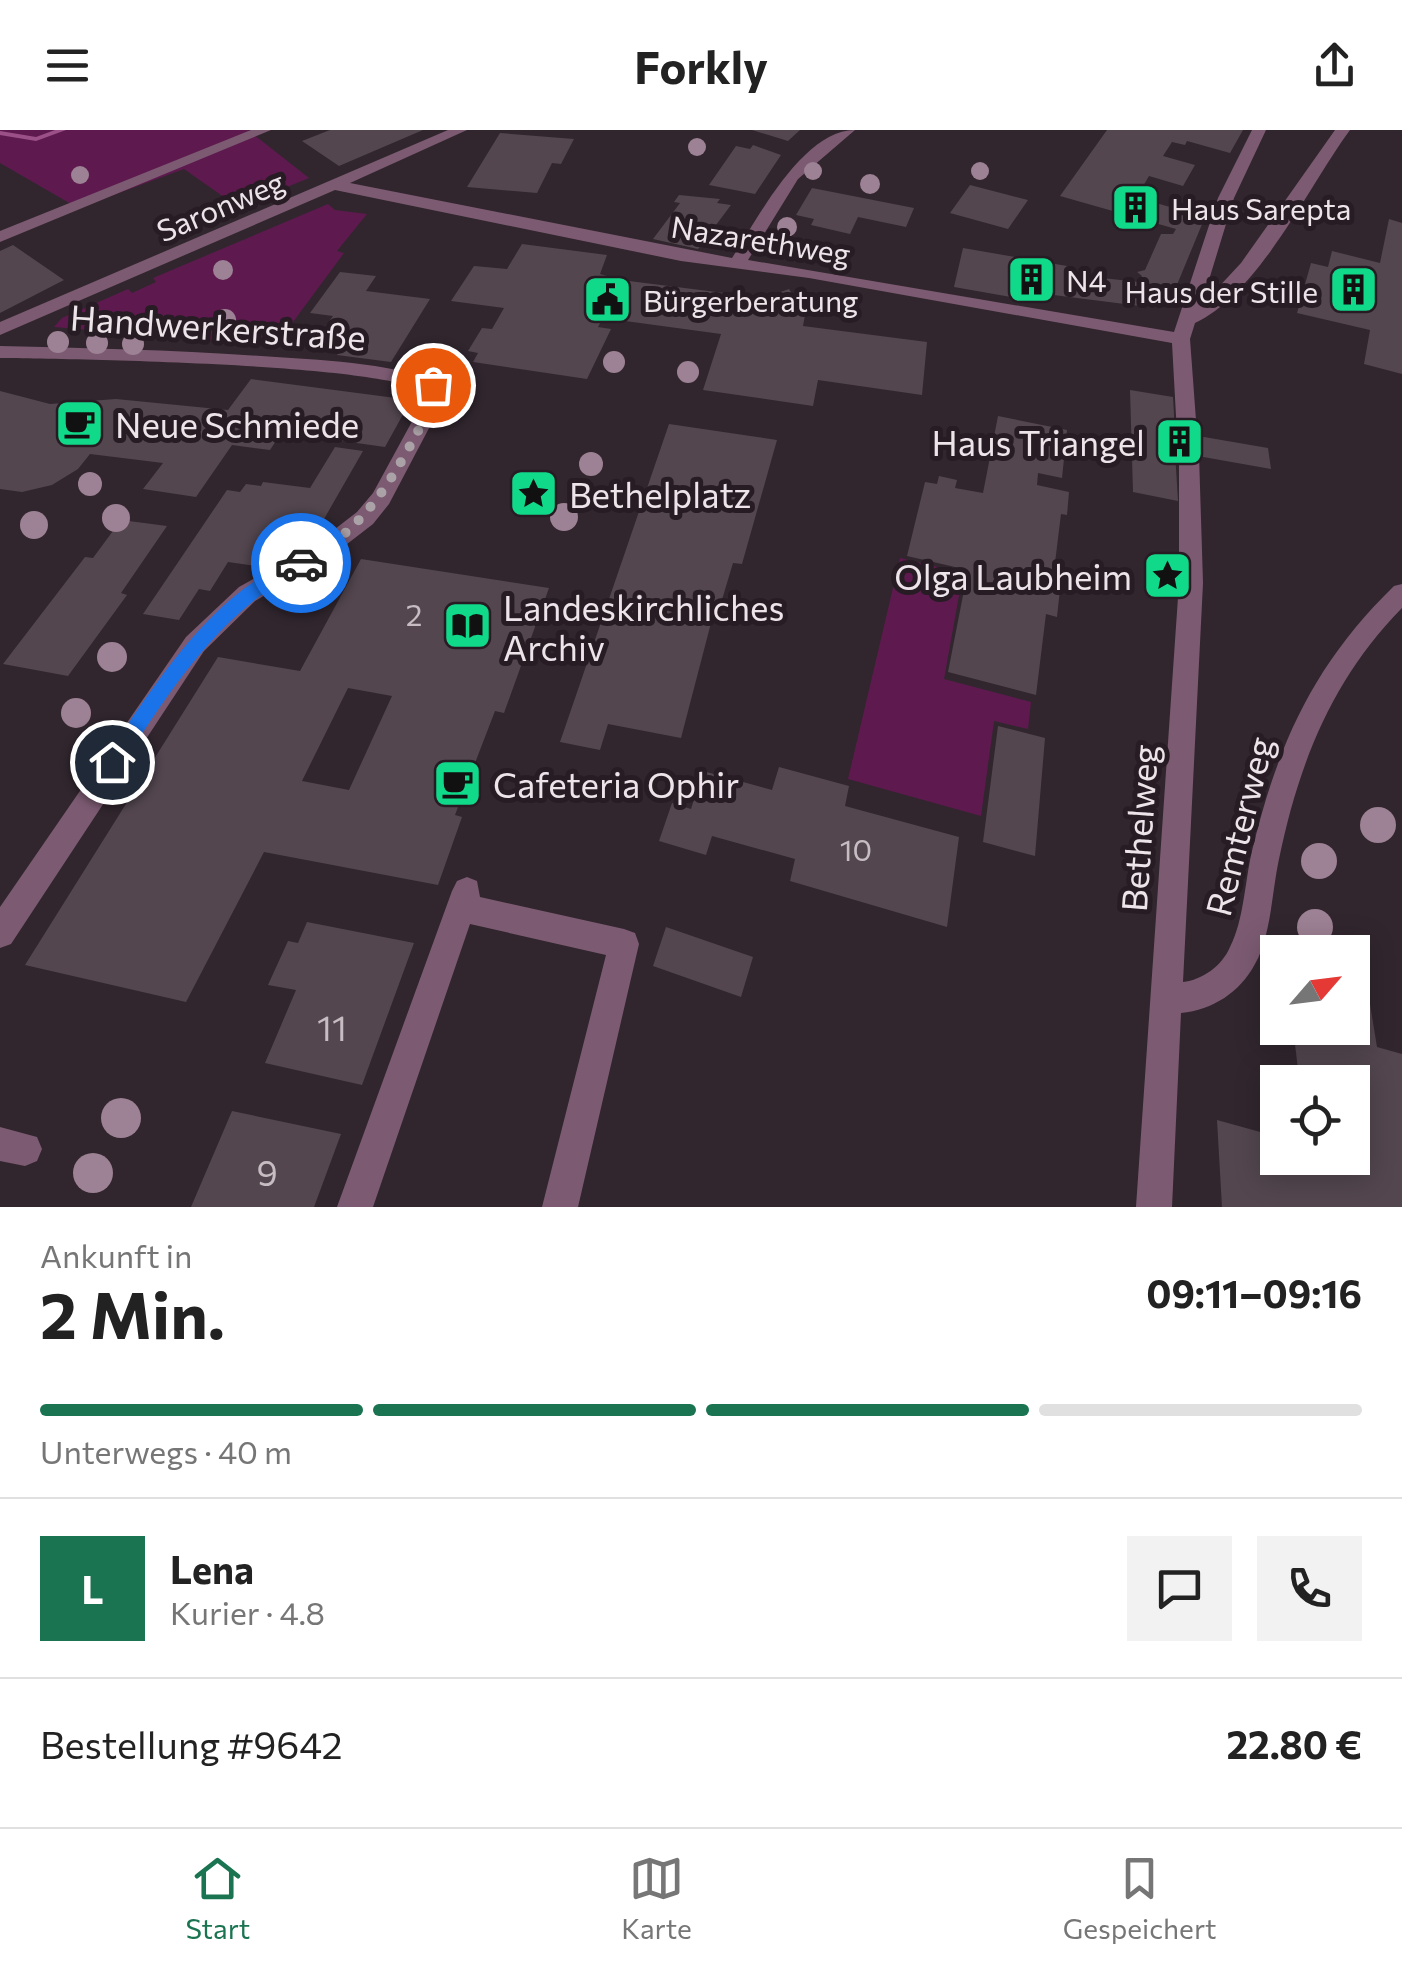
<!DOCTYPE html>
<html lang="de">
<meta charset="utf-8">
<style>
body{margin:0;font-family:Commissioner,sans-serif;background:#f2f2f2;color:#222;height:100vh;display:flex;flex-direction:column;font-size:38px;white-space:nowrap}
*{box-sizing:border-box;margin:0}
p{font-size:32px;color:#767676}
.icon{flex:none;width:55px;height:55px;fill:none;stroke:currentColor;stroke-width:2;stroke-linecap:round;stroke-linejoin:round}
.map{position:relative;height:1077px;overflow:hidden}
.side{display:flex;flex-direction:column;background:#fff;flex:1}
.side>*{flex:none}
.needle{width:65px;rotate:62deg}
.controls{position:absolute;left:1260px;top:805px;display:grid;gap:20px}
.controls a{display:grid;place-items:center;width:110px;height:110px;border-radius:0px;background:#fff;box-shadow:0 5px 25px #0003;font-size:50px}
.pin{position:absolute;display:grid;place-items:center;width:85px;height:85px;color:#fff;margin:-42px;border:5px solid #fff;border-radius:50%;box-shadow:0 2px 10px #0007}
.courier{position:absolute;display:grid;place-items:center;width:100px;height:100px;margin:-50px;border:8px solid #1a73e8;border-radius:50%;background:#fff;color:#222;box-shadow:0 2px 12px #0007}
.summary em{font-style:normal;font-weight:700}
.summary div{display:flex;flex-direction:column-reverse}
.summary{display:flex;align-items:center;justify-content:space-between;height:170px;padding:0 40px}
h1{font-size:65px;font-weight:700;line-height:75px}
.bar{display:grid;grid-template-columns:repeat(4,1fr);gap:15px 10px;align-content:center;height:120px;padding:0 40px}
.bar i{height:12px;border-radius:8px;background:#e0e0e0}
.bar .current{background:#1a7451}
.bar p{grid-column:span 4}
.line{display:flex;align-items:center;gap:25px;padding:0 40px;border-top:2px solid #e0e0e0}
.line div{flex:1}
.round{display:grid;place-items:center;flex:none;width:105px;height:105px;border-radius:0px;background:#f2f2f2}
header{display:flex;justify-content:space-between;align-items:center;height:130px;padding:0 40px;background:#fff;font-size:45px;font-weight:700}
.dock{display:flex;justify-content:space-around;align-items:center;height:140px;border-top:2px solid #e0e0e0;background:#fff;font-size:28px;color:#767676}
.dock a{display:grid;justify-items:center;gap:5px}
.dock .current{color:#1a7451}
.map>svg:first-child{display:block}
</style>
<header><svg class="icon" aria-label="menu" viewBox="0 0 24 24"><path d="M4 6h16M4 12h16M4 18h16"/></svg>Forkly<svg class="icon" aria-label="share" viewBox="0 0 24 24"><path d="M12 15V3M7 8l5-5 5 5M5 13v7h14v-7"/></svg></header>
<div class="map">
<svg width="1402" height="1077" viewBox="0 0 1402 1077">
<rect width="100%" height="100%" fill="#31262e"/>
<path fill="#5e1a4f" d="M 0,0 L 248,0 L 309,48 L 238,77 L 184,39 L 78,78 L 0,33 Z
M 328,74 L 335,80 L 367,84 L 337,121 L 344,123 L 276,215 L 54,197 L 62,188 L 128,159 L 132,163 L 156,152 L 153,148 Z
M 900,428 L 963,443 L 944,549 L 1031,572 L 1028,599 L 994,591 L 981,686 L 848,649 Z"/>
<g fill="none" stroke-linecap="round" stroke-linejoin="round">
<path fill="#9b5187" fill-rule="evenodd" d="M 55,0 L 66,0 L 36,11 L 0,5 L 0,1 L 36,7 Z"/>
</g>
<path fill="#53464f" fill-rule="evenodd" d="M 330,0 L 423,0 L 339,36 L 302,11 Z
M 752,0 L 800,0 L 788,11 Z
M 1107,0 L 1243,0 L 1230,23 L 1187,11 L 1185,15 L 1172,12 L 1163,26 L 1195,35 L 1183,56 L 1149,46 L 1139,63 L 1151,66 L 1149,71 L 1205,87 L 1174,162 L 1164,159 L 1156,178 L 1030,162 L 1028,170 L 954,157 L 963,118 L 1073,137 L 1074,145 L 1139,152 L 1142,146 L 1137,142 L 1145,140 L 1161,104 L 1173,104 L 1176,99 L 1060,66 Z
M 500,3 L 574,9 L 561,34 L 552,33 L 537,63 L 467,57 Z
M 753,15 L 781,25 L 755,64 L 709,55 L 736,16 L 750,19 Z
M 970,55 L 1028,70 L 1008,99 L 950,83 Z
M 812,58 L 914,78 L 906,97 L 858,87 L 850,104 L 811,95 L 814,89 L 796,85 Z
M 679,65 L 720,69 L 717,73 L 731,75 L 698,119 L 653,109 L 680,73 L 674,72 Z
M 1389,89 L 1402,93 L 1402,244 L 1364,234 L 1370,200 L 1297,183 L 1311,133 L 1328,137 L 1332,121 L 1380,133 Z
M 522,114 L 607,125 L 600,144 L 621,150 L 764,168 L 789,159 L 798,173 L 807,174 L 803,196 L 927,212 L 922,265 L 818,250 L 813,276 L 703,260 L 721,204 L 603,188 L 598,197 L 611,199 L 587,249 L 473,232 L 478,223 L 468,221 L 482,198 L 492,199 L 504,178 L 451,171 L 474,136 L 507,139 Z
M 13,115 L 64,150 L 0,183 L 0,121 Z
M 340,142 L 376,146 L 366,161 L 430,169 L 391,232 L 337,225 L 350,206 L 321,202 L 333,186 L 310,183 Z
M 251,249 L 411,270 L 385,317 L 328,309 L 339,291 L 293,285 L 270,320 L 232,315 L 196,367 L 143,359 L 163,333 L 90,324 L 78,339 L 52,355 L 22,362 L 0,359 L 0,261 L 50,274 L 116,269 L 228,280 Z
M 1130,260 L 1173,267 L 1175,302 L 1268,318 L 1271,339 L 1175,322 L 1178,371 L 1133,362 Z
M 998,286 L 1067,300 L 1062,348 L 1038,343 L 1037,355 L 1069,362 L 1067,385 L 1061,384 L 1052,457 L 1060,459 L 1057,487 L 1046,484 L 1036,565 L 948,542 L 968,440 L 907,426 L 925,352 L 937,354 L 939,346 L 957,350 L 955,358 L 983,363 Z
M 669,294 L 777,310 L 742,434 L 733,433 L 715,493 L 711,493 L 681,608 L 608,594 L 600,620 L 560,612 Z
M 335,317 L 363,321 L 324,389 L 311,387 L 287,427 L 262,437 L 228,432 L 210,461 L 199,459 L 179,490 L 143,484 L 227,360 L 240,362 L 246,354 L 261,356 L 263,352 L 310,358 Z
M 121,390 L 167,396 L 121,463 L 127,465 L 68,546 L 3,534 L 85,427 L 93,428 Z
M 361,429 L 549,458 L 504,583 L 495,581 L 455,685 L 462,687 L 438,755 L 264,722 L 186,872 L 25,835 L 218,527 L 300,541 ZM 348,558 L 392,566 L 349,660 L 302,651 Z
M 998,596 L 1045,608 L 1035,726 L 983,712 Z
M 779,637 L 849,656 L 845,676 L 959,707 L 947,797 L 790,751 L 795,729 L 712,706 L 706,725 L 659,711 L 672,673 L 691,679 L 703,641 L 772,660 Z
M 307,792 L 414,813 L 362,955 L 265,933 L 296,860 L 268,855 L 288,811 L 298,813 Z
M 666,797 L 753,827 L 741,867 L 653,836 Z
M 1352,869 L 1370,874 L 1377,917 L 1402,924 L 1402,1077 L 1222,1077 L 1217,990 L 1278,1007 L 1278,1028 L 1352,1028 L 1352,952 L 1328,952 L 1327,946 L 1298,939 L 1293,898 L 1352,898 Z
M 232,981 L 341,1004 L 314,1077 L 191,1077 Z"/>
<g fill="none" stroke-linecap="round" stroke-linejoin="round">
<path fill="#7c5b72" fill-rule="evenodd" d="M 251,0 L 271,0 L 0,112 L 0,101 Z
M 448,0 L 467,0 L 350,53 L 732,128 C 758,88 803,0 855,0 L 798,49 L 748,130 L 1174,202 L 1218,68 L 1252,0 L 1266,0 L 1234,68 L 1201,176 L 1241,133 L 1335,0 L 1350,0 C 1308,57 1259,163 1195,193 L 1190,209 L 1197,304 L 1187,311 L 1177,304 L 1172,213 L 809,148 L 681,131 L 335,60 L 0,205 L 0,192 Z
M 0,216 C 87,218 174,220 261,226 C 321,230 384,232 442,252 L 447,264 L 389,374 L 373,394 L 329,428 L 255,471 L 204,521 L 11,814 L 0,818 L 0,777 L 186,507 L 239,457 L 313,416 L 357,382 L 373,363 L 427,264 C 393,233 65,229 0,228 Z
M 1189,318 L 1199,325 L 1203,453 L 1183,852 C 1202,850 1222,836 1230,817 C 1244,790 1245,750 1252,721 C 1278,613 1314,534 1394,456 L 1402,454 L 1402,478 C 1332,549 1299,633 1279,729 C 1272,761 1271,806 1255,834 C 1240,862 1213,880 1181,883 L 1172,1077 L 1136,1077 L 1179,453 L 1179,325 Z
M 467,747 L 477,751 L 480,767 L 624,799 L 635,803 L 639,814 L 578,1077 L 542,1077 L 606,825 L 470,794 L 373,1077 L 337,1077 L 452,761 L 457,751 Z
M 0,997 L 37,1007 L 42,1019 L 37,1031 L 25,1036 L 0,1031 Z"/>
</g>
<g fill="#9d8194">
<circle cx="697" cy="17" r="9"/>
<circle cx="813" cy="41" r="9"/>
<circle cx="980" cy="41" r="9"/>
<circle cx="80" cy="45" r="9"/>
<circle cx="870" cy="54" r="10"/>
<circle cx="787" cy="97" r="10"/>
<circle cx="223" cy="140" r="10"/>
<circle cx="225" cy="190" r="11"/>
<circle cx="58" cy="212" r="11"/>
<circle cx="97" cy="213" r="11"/>
<circle cx="133" cy="214" r="11"/>
<circle cx="614" cy="232" r="11"/>
<circle cx="688" cy="242" r="11"/>
<circle cx="591" cy="334" r="12"/>
<circle cx="90" cy="354" r="12"/>
<circle cx="564" cy="387" r="14"/>
<circle cx="116" cy="388" r="14"/>
<circle cx="34" cy="395" r="14"/>
<circle cx="112" cy="527" r="15"/>
<circle cx="76" cy="583" r="15"/>
<circle cx="1378" cy="695" r="18"/>
<circle cx="1319" cy="731" r="18"/>
<circle cx="1315" cy="797" r="18"/>
<circle cx="121" cy="988" r="20"/>
<circle cx="93" cy="1043" r="20"/>
</g>
<path fill="#1a73e8" d="M 301,427 L 306,429 L 306,437 C 219,481 172,559 119,638 L 106,638 L 106,626 C 158,552 211,461 301,427 Z"/>
<g fill="none" stroke-linecap="round" stroke-linejoin="round">
<path stroke="#aba2a8" stroke-width="10" stroke-dasharray="0 18" d="M 301,433 C 375,394 397,338 436,268 L 433,255"/>
</g>
<defs>
<symbol id="building-square" viewBox="-11 -11 22 22"><rect x="-9" y="-9" width="18" height="18" rx="4" fill="#11d98a" stroke="#271c24"/><path d="M-4-6H4V6H1V3H-1V6H-4ZM-2.5-4.3h1.7v1.8h-1.7ZM.8-4.3h1.7v1.8H.8ZM-2.5-1h1.7V.8h-1.7ZM.8-1h1.7V.8H.8Z" fill="#111"/></symbol>
<symbol id="civic-square" viewBox="-11 -11 22 22"><rect x="-9" y="-9" width="18" height="18" rx="4" fill="#11d98a" stroke="#271c24"/><path d="M-.6-6.5H3V-4.5H.6V-3L4-1V1h2V6H-6V1h2V-1L-.6-3ZM-1.2 2.5V6h2.4V2.5Z" fill="#111"/></symbol>
<symbol id="cafe-square" viewBox="-11 -11 22 22"><rect x="-9" y="-9" width="18" height="18" rx="4" fill="#11d98a" stroke="#271c24"/><path d="M-5.5-4.5H6V0H3Q3 3.5 0 3.5H-2.5Q-5.5 3.5-5.5 0ZM3-3.2v2h1.7v-2ZM-6 4.5H4V6H-6Z" fill="#111"/></symbol>
<symbol id="sight-square" viewBox="-11 -11 22 22"><rect x="-9" y="-9" width="18" height="18" rx="4" fill="#11d98a" stroke="#271c24"/><path d="M0-6L1.8-2.2L6-1.7L2.9 1.2L3.7 5.4L0 3.3L-3.7 5.4L-2.9 1.2L-6-1.7L-1.8-2.2Z" fill="#111"/></symbol>
<symbol id="library-square" viewBox="-11 -11 22 22"><rect x="-9" y="-9" width="18" height="18" rx="4" fill="#11d98a" stroke="#271c24"/><path d="M-6-4Q-3-5.5-.7-3.5V5Q-3 3-6 4ZM6-4Q3-5.5 .7-3.5V5Q3 3 6 4Z" fill="#111"/></symbol>
</defs>
<g fill-rule="evenodd">
<use href="#building-square" x="1108" y="50" width="55" height="55"/>
<use href="#building-square" x="1004" y="122" width="55" height="55"/>
<use href="#building-square" x="1326" y="132" width="55" height="55"/>
<use href="#civic-square" x="580" y="142" width="55" height="55"/>
<use href="#cafe-square" x="52" y="266" width="55" height="55"/>
<use href="#building-square" x="1152" y="284" width="55" height="55"/>
<use href="#sight-square" x="506" y="336" width="55" height="55"/>
<use href="#sight-square" x="1140" y="418" width="55" height="55"/>
<use href="#library-square" x="440" y="468" width="55" height="55"/>
<use href="#cafe-square" x="430" y="626" width="55" height="55"/>
</g>
<g text-anchor="middle" dominant-baseline="central" stroke-width="10" stroke-linejoin="round" paint-order="stroke">
<g font-size="30" fill="#ece4e9" stroke="#271c24">
<text transform="translate(220 75) rotate(-23)">Saronweg</text>
<text transform="translate(761 109) rotate(9)">Nazarethweg</text>
</g>
<g font-size="30" fill="#ece4e9" stroke="#271c24" text-anchor="start">
<text x="1171" y="77">Haus Sarepta</text>
<text x="1066" y="149">N4</text>
<text x="1318" y="160" text-anchor="end">Haus der Stille</text>
<text x="643" y="169">Bürgerberatung</text>
</g>
<g font-size="30" fill="#c6bcc2">
<text x="414" y="483">2</text>
<text x="856" y="718">10</text>
</g>
<g font-size="35" fill="#ece4e9" stroke="#271c24">
<text transform="translate(218 196) rotate(4)">Handwerkerstraße</text>
<text transform="translate(1238 696) rotate(-76)">Remterweg</text>
<text transform="translate(1138 698) rotate(-86)">Bethelweg</text>
</g>
<g font-size="35" fill="#ece4e9" stroke="#271c24" text-anchor="start">
<text x="115" y="293">Neue Schmiede</text>
<text x="1145" y="311" text-anchor="end">Haus Triangel</text>
<text x="569" y="363">Bethelplatz</text>
<text x="1132" y="445" text-anchor="end">Olga Laubheim</text>
<text x="503" y="476">Landeskirchliches<tspan x="503" dy="40">Archiv</tspan></text>
<text x="493" y="653">Cafeteria Ophir</text>
</g>
<g font-size="35" fill="#c6bcc2">
<text x="332" y="896">11</text>
<text x="267" y="1041">9</text>
</g>
</g>
</svg>
<div class="controls">
<a><svg class="needle" viewBox="-14 -14 28 28"><path d="M0-13l5 13h-10z" fill="#e53935"/><path d="M0 13l5-13h-10z" fill="#767676"/></svg></a>
<a><svg class="icon" aria-label="locate" viewBox="0 0 24 24"><circle cx="12" cy="12" r="6"/><path d="M12 2v4M12 18v4M2 12h4M18 12h4"/></svg></a>
</div>
<div class="pin" style="left:433px;top:255px;background:#ea580c"><svg class="icon" aria-label="bag" viewBox="0 0 24 24"><path d="M5 8h14l-1 12H6zM9 8a3 3 0 0 1 6 0"/></svg></div>
<div class="pin" style="left:112px;top:632px;background:#1f2937"><svg class="icon" aria-label="home" viewBox="0 0 24 24"><path d="M3 11l9-7 9 7M6 9v11h12V9"/></svg></div>
<div class="courier" style="left:301px;top:433px"><svg class="icon" aria-label="car" viewBox="0 0 24 24"><path d="M5 17H2v-5l4-1 3-4h7l3 4 3 1v5h-3M9 17h6M6 11h13"/><circle cx="7" cy="17" r="2"/><circle cx="17" cy="17" r="2"/></svg></div>
</div>
<section class="side">
<div class="summary"><div><h1>2 Min.</h1><p>Ankunft in</p></div><em>09:11–09:16</em></div>
<div class="bar"><i class="current"></i><i class="current"></i><i class="current"></i><i></i><p>Unterwegs · 40 m</p></div>
<div class="line" style="height:180px"><b class="round" style="background:#1a7451;color:#fff">L</b><div><b>Lena</b><p>Kurier · 4.8</p></div><a class="round"><svg class="icon" aria-label="chat" viewBox="0 0 24 24"><path d="M4 5h16v11H9l-5 4z"/></svg></a><a class="round"><svg class="icon" aria-label="phone" viewBox="0 0 24 24"><path d="M5 4h4l2 5-3 2q2 4 5 5l2-3 5 2v4C11 20 4 13 5 4z"/></svg></a></div>
<div class="line" style="height:130px"><div>Bestellung #9642</div><b>22.80 €</b></div>
</section>
<nav class="dock">
<a class="current"><svg class="icon" aria-label="home" viewBox="0 0 24 24"><path d="M3 11l9-7 9 7M6 9v11h12V9"/></svg>Start</a>
<a><svg class="icon" aria-label="map" viewBox="0 0 24 24"><path d="M3 6l6-2 6 2 6-2v14l-6 2-6-2-6 2zM9 4v14M15 6v14"/></svg>Karte</a>
<a><svg class="icon" aria-label="saved" viewBox="0 0 24 24"><path d="M7 4h10v16l-5-4-5 4z"/></svg>Gespeichert</a>
</nav>
